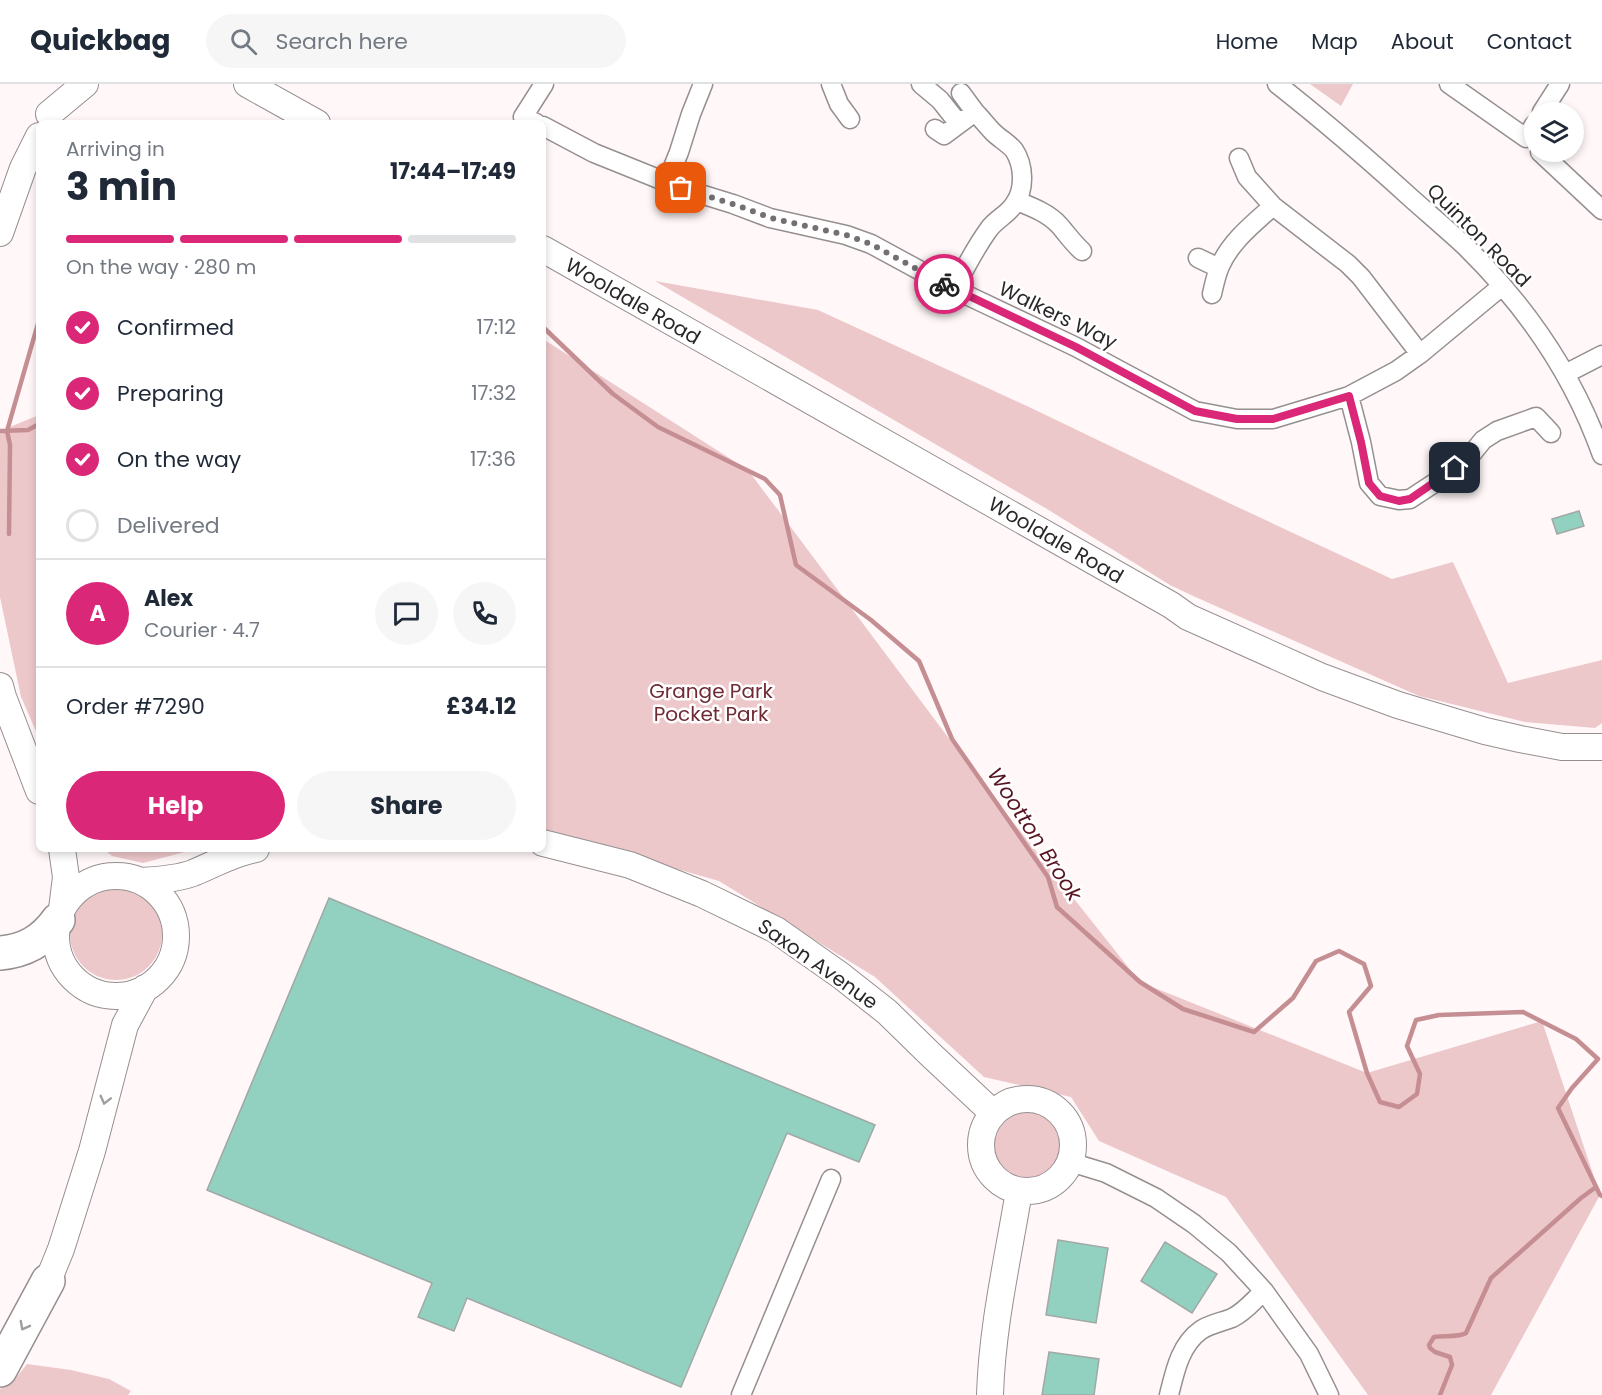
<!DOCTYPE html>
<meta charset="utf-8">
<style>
body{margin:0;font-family:Poppins,sans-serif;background:#f6f6f7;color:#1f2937;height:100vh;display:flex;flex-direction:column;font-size:22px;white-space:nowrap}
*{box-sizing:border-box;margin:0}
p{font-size:20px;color:#747a83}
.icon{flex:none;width:33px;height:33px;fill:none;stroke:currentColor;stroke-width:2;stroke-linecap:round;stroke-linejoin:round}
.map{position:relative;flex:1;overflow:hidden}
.drawer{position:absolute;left:36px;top:36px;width:510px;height:732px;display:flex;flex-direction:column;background:#fff;border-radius:9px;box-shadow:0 3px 9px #0003}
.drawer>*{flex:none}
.buttons{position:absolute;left:1524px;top:18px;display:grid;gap:12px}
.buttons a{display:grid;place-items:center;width:60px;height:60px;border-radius:50%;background:#fff;box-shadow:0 3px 9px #0003;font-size:30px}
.pin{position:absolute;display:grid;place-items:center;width:51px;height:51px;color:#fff;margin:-26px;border-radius:12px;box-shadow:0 3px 9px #0006}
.courier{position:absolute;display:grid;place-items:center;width:60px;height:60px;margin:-30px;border:4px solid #db2777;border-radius:50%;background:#fff;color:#222;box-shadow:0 2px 8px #0007}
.headline em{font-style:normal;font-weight:700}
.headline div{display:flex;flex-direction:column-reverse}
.headline{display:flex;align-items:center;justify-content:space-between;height:102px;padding:0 30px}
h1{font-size:39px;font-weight:700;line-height:45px}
.bar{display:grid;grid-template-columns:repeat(4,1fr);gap:9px 6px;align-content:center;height:72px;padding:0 30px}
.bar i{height:8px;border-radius:4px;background:#e0e1e3}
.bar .on{background:#db2777}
.bar p{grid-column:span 4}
.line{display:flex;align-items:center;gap:15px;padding:0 30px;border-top:2px solid #e0e1e3}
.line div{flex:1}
.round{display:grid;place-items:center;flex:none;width:63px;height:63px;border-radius:32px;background:#f6f6f7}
ol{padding:0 30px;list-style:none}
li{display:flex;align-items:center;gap:18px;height:66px}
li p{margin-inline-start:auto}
li .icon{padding:6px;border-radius:50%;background:#db2777;color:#fff;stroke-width:4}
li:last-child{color:#747a83}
li i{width:33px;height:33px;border:3px solid #e0e1e3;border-radius:50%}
.action{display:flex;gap:12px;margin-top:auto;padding:12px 30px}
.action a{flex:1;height:69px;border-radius:36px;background:#db2777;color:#fff;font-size:24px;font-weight:700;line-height:69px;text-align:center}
.action a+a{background:#f6f6f7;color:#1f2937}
header{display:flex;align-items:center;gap:36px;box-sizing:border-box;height:84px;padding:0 30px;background:#fff;border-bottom:2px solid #e0e1e3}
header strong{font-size:28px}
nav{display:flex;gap:33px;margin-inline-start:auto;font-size:21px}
.search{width:420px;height:54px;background:#f6f6f7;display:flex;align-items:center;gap:15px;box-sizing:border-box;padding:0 21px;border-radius:33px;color:#747a83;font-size:22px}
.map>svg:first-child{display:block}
</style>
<header>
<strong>Quickbag</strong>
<div class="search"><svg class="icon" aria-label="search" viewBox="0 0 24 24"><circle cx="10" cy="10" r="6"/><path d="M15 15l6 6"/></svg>Search here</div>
<nav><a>Home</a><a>Map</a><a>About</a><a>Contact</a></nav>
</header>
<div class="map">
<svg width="1602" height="1311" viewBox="0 0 1602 1311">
<rect width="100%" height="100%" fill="#fff7f8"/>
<path fill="#edc8cb" d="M 1310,0 L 1353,0 L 1341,22 Z
M 655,197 L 818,226 L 1029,323 L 1231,420 L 1392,495 L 1453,478 L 1508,599 L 1602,576 L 1602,639 L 1595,644 L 1525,638 L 1419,612 L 1191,511 L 1170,501 L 1047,425 Z
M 543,255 L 748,386 L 986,704 L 1140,898 L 1367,989 L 1542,937 L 1600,1111 L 1491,1311 L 1368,1311 L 1226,1113 L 1099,1057 L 1071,1013 L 984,993 L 875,893 L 719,797 L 543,747 Z
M 39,331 L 39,654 L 21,613 L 0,513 L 0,347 Z
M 104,765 L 196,765 L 143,779 L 112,772 Z
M70 850a46 46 0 1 1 92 0a46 46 0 1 1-92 0Z
M993 1060a35 35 0 1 1 70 0a35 35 0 1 1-70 0Z
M 27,1280 L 71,1286 L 109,1295 L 131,1307 L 128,1311 L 0,1311 L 0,1305 L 12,1299 Z"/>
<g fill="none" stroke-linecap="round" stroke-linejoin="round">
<path stroke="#c58e93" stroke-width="4.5" d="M 543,243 L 613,310 L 658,343 L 765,395 L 780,411 L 796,481 L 871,536 L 919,577 L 952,655 L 1048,793 L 1057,823 L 1140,898 L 1183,925 L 1254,948 L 1293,914 L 1316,877 L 1339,867 L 1364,880 L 1371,902 L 1349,928 L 1367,989 L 1380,1018 L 1399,1023 L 1417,1010 L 1420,990 L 1407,962 L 1416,936 L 1439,931 L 1523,928 L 1576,955 L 1598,975 L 1572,1004 L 1558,1024 L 1600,1111 L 1602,1112
M 0,347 L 28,346 L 39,340
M 9,450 L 10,361 L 7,347 L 39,236
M 1440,1311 L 1452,1281 L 1450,1273 L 1435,1268 L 1430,1264 L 1429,1261 L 1434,1253 C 1444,1251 1458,1254 1466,1249 L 1491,1194 L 1581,1114 L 1596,1103"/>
</g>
<path fill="#92d0c0" stroke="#a1a8a6" stroke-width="1.5" d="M 1579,427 L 1584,442 L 1557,450 L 1552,435 Z
M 329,814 L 875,1041 L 859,1078 L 787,1049 L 681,1303 L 467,1214 L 454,1247 L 418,1233 L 432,1199 L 207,1106 Z
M 1058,1156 L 1108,1164 L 1096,1239 L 1046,1231 Z
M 1165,1158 L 1217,1190 L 1192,1229 L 1141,1197 Z
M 1049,1268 L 1099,1275 L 1094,1311 L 1042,1311 Z"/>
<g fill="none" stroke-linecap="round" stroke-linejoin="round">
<defs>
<path id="street" d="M 831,0 L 839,20 L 850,35
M 921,0 L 940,16 L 959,40
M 1277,0 C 1324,37 1368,75 1412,115 C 1430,131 1449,147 1466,163 C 1526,222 1574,292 1602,371
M 1449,0 L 1526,54 L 1534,41
M 961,9 L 975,28
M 1542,28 L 1560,0
M 536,39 L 523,33 L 544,0
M 543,42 L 594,69 L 681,104 L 733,120 L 770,134 L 846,151 L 871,160 L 954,205 L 1076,263 L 1195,327 L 1237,335 L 1273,335 L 1349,312 L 1396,287 L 1420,270 L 1502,202
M 935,45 L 944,51 L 975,28 C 981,34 987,42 993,48 C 1000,55 1008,59 1014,66 C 1024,81 1025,105 1015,119 C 1009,130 996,135 989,145 C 975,164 965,184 954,205
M 1540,68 L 1602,126
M 1239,74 L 1247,93 L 1273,122 L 1348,180 L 1361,193 L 1420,270
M 667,98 L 679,68 L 691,30 L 703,0
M 1017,117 C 1032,123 1048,129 1059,141 C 1067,150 1073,159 1082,167
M 1198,174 L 1219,184
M 1212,210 C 1214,201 1216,191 1220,182 C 1231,157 1253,140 1273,122
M 1565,290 L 1602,271
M 1349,312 L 1361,358 L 1369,399 L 1380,412 L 1399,416 L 1410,415 L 1439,396 L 1470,372 L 1483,356 L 1497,347 L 1536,333 L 1551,349
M 1070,1078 L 1106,1089 L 1156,1114 L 1194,1140 L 1229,1169 L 1264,1207 L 1309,1270 L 1329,1311
M 741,1311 L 831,1095
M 1169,1311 C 1175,1287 1180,1261 1201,1246 C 1210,1240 1222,1238 1232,1234 C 1245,1228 1254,1216 1264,1207"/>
<path id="secondary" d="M 247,0 L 317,39
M 49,30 L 85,0
M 0,149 L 23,84 L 39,52
M 543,165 L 1171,521 L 1188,533 L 1322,593 L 1398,621 L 1485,647 L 1520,655 L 1562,663 L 1602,663
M 0,602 L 3,613 L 39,707
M 543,759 L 630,781 L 702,810 L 776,846 L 840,891 L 887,928 L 931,971 L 993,1029
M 62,765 L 66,793 L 62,825
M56 852a60 60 0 1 1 120 0a60 60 0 1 1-120 0Z
M 141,797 C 158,796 177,795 193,789 C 215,780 233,769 256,765
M981 1061a46 46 0 1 1 92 0a46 46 0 1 1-92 0Z
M 48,1197 L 61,1165 L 92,1067 L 125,941 L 145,904
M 990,1311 C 992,1242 1008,1174 1019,1107"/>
<path id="highway" d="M 0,869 C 25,867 43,857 58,836
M 0,1286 L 48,1197"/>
</defs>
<use href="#street" stroke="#968f90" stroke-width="21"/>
<use href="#secondary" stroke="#968f90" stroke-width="28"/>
<use href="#highway" stroke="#968f90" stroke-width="36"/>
<use href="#street" stroke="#fff" stroke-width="18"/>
<use href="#secondary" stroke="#fff" stroke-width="26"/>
<use href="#highway" stroke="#fff" stroke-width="33"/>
</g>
<defs><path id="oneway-chevron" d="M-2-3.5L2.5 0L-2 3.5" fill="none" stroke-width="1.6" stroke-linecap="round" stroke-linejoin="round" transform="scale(1.5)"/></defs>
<g stroke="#9f9e9e">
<use href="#oneway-chevron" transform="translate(105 1016) rotate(104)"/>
<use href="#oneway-chevron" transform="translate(24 1242) rotate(118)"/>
</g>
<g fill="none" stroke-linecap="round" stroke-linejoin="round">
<path stroke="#757070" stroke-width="6" stroke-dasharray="0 10.8" d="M 681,104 L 733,120 L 771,134 L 846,151 L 871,160 L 944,200"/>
<path stroke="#db2777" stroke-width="8" d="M 944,200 L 1076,263 L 1195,327 L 1237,335 L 1273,335 L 1349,312 L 1361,358 L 1369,399 L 1380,412 L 1399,417 L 1410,415 L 1455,384"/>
</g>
<g text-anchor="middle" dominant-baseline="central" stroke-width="5" stroke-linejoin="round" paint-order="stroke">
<g font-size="20" fill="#2a2727" stroke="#fff">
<text transform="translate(1479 151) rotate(45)">Quinton Road</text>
<text transform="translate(633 217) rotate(30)">Wooldale Road</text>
<text transform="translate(1058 231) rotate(26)">Walkers Way</text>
<text transform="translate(1056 456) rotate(30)">Wooldale Road</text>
<text transform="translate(818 880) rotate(35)">Saxon Avenue</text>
</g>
<g font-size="20" fill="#6f2a35" stroke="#fff">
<text x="711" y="607">Grange Park<tspan x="711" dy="23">Pocket Park</tspan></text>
</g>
<g font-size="21" font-style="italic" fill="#581522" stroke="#fff">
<text transform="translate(1035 750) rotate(57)">Wootton Brook</text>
</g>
</g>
</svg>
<div class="buttons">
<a><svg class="icon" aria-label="layers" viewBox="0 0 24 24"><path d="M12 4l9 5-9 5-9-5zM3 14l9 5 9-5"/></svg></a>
</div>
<div class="pin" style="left:681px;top:104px;background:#ea580c"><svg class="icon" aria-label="bag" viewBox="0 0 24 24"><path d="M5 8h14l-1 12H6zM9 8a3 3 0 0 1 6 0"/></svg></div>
<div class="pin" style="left:1455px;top:384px;background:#1f2937"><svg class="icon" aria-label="home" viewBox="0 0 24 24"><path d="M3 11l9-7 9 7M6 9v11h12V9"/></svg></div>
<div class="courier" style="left:944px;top:200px"><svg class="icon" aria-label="bike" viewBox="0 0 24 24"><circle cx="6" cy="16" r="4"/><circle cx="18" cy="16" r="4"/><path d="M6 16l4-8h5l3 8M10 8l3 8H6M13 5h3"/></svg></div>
<section class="drawer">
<div class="headline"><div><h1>3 min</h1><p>Arriving in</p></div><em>17:44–17:49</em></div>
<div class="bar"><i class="on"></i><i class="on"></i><i class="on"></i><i></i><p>On the way · 280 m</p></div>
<ol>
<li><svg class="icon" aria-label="check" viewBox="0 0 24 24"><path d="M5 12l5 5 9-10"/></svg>Confirmed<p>17:12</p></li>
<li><svg class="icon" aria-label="check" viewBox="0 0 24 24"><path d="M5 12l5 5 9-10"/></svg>Preparing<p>17:32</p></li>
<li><svg class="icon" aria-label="check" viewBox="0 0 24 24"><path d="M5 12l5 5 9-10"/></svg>On the way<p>17:36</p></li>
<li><i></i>Delivered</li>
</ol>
<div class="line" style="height:108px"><b class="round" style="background:#db2777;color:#fff">A</b><div><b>Alex</b><p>Courier · 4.7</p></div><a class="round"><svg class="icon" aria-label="chat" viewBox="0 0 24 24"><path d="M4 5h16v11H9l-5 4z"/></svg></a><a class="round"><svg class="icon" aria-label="phone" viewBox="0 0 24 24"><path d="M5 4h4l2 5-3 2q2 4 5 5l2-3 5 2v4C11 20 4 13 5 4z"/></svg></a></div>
<div class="line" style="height:78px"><div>Order #7290</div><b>£34.12</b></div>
<div class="action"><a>Help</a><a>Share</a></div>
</section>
</div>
